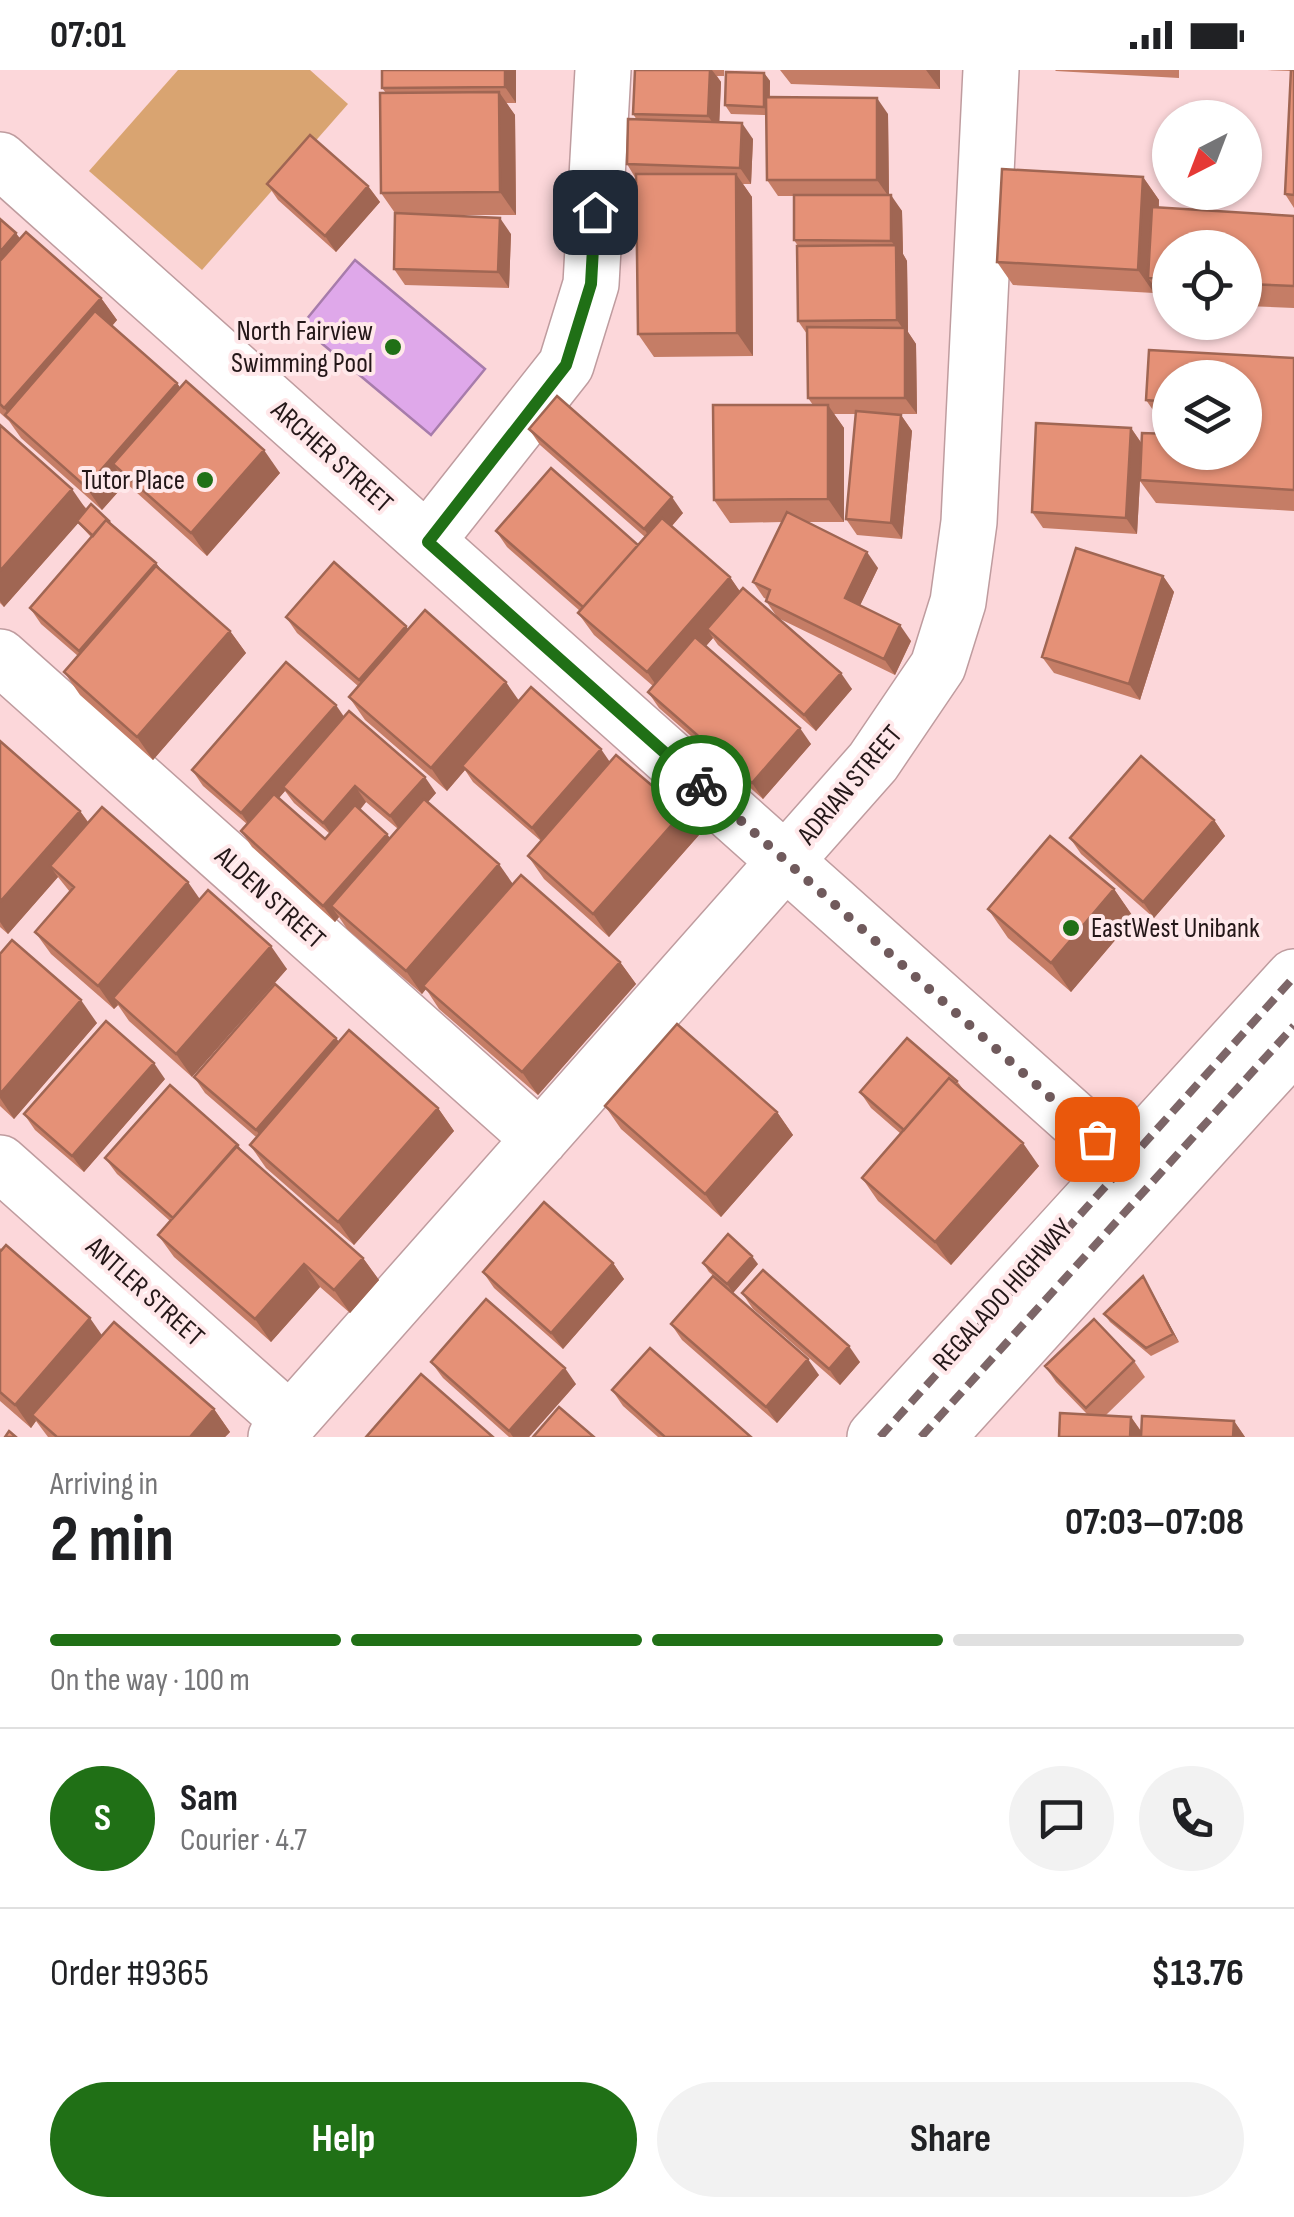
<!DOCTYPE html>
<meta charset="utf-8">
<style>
body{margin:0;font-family:"Sofia Sans Condensed",sans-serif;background:#f2f2f2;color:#202124;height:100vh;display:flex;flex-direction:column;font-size:38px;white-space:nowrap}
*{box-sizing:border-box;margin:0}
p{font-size:32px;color:#757577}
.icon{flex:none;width:55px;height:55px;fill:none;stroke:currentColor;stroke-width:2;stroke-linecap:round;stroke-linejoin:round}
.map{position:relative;height:1367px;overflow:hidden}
.panel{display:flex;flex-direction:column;background:#fff;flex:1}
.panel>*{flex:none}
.needle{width:65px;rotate:222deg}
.buttons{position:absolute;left:1152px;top:30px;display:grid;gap:20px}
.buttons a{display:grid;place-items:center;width:110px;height:110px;border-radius:50%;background:#fff;box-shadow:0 2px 8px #0004;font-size:50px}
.pin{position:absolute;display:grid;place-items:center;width:85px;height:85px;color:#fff;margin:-42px;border-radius:20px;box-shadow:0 5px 15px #0006}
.courier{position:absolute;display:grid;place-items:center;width:100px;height:100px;margin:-50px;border:8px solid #207016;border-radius:50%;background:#fff;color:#222;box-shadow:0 2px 12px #0007}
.headline em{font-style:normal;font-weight:700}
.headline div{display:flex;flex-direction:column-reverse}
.headline{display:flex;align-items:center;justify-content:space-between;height:170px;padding:0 50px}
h1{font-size:65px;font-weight:700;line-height:75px}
.bar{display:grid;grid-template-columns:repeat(4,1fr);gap:15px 10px;align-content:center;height:120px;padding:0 50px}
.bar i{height:12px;border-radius:8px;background:#e0e0e0}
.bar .current{background:#207016}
.bar p{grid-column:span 4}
.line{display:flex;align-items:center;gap:25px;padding:0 50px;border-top:2px solid #e0e0e0}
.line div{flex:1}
.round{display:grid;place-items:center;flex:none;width:105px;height:105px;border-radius:52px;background:#f2f2f2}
.action{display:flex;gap:20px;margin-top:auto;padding:20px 50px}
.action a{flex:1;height:115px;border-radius:60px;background:#207016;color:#fff;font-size:40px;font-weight:700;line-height:115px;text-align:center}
.action a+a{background:#f2f2f2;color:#202124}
.status{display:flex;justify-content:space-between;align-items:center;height:70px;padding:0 50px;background:#fff;direction:ltr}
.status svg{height:28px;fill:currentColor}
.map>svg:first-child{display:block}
</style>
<div class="status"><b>07:01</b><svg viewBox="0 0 49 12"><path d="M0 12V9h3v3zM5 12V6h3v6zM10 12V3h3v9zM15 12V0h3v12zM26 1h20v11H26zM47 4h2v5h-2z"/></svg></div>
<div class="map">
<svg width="1294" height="1367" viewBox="0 0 1294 1367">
<rect width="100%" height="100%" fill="#fcd7da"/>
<path fill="#d9a471" d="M 178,0 L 310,0 L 348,34 L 202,200 L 89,101 Z"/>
<path fill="#dfa8ea" stroke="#a77cab" stroke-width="2.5" d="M 355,190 L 485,299 L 431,365 L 301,256 Z"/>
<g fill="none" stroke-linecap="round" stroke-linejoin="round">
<defs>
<path id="minor" d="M 0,90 L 1157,1123
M 427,471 L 566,295 L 591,214 L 603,0
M 0,587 L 540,1069
M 0,1093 L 290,1351
M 276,1367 L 873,692 L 938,596 L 958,532 L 969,452 L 991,0"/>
<path id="major" d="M 875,1367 L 1294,907
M 937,1367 L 1294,974"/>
</defs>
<use href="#minor" stroke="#bf9c9f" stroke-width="58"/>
<use href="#major" stroke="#bf9c9f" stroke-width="58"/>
<use href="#minor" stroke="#fff" stroke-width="55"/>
<use href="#major" stroke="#fff" stroke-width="55"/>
<path stroke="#7d6668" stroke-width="8" stroke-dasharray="15 8" stroke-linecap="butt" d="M 880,1367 L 1294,907
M 921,1367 L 1294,956"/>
</g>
<path fill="#c57d66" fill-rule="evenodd" d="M 382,0 L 516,0 L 516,33 L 506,33 L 515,45 L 516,145 L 440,145 L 511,164 L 509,218 L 405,215 L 394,199 L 395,143 L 381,123 L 386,23 L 382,18 Z
M 635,0 L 724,0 L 724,6 L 717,6 L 721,12 L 719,52 L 753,69 L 751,114 L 743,114 L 752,127 L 753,286 L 654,287 L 638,264 L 636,109 L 627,94 L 637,50 L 633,44 Z
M 780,0 L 940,0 L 940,19 L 791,14 Z
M 1055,0 L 1179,0 L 1179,8 L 1056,1 Z
M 1267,0 L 1294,0 L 1294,138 L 1285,124 L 1291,1 Z
M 764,3 L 770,11 L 770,27 L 888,44 L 889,125 L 902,141 L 903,184 L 907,191 L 908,262 L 916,274 L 917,344 L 888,344 L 901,345 L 912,361 L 902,469 L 857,465 L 846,449 L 856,344 L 834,344 L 844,358 L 844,452 L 807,452 L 878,498 L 860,535 L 911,571 L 895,605 L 778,548 L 852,619 L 816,661 L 718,575 L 713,568 L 706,576 L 811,674 L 763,729 L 659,638 L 648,622 L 653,616 L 594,565 L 578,543 L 580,541 L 507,477 L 496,461 L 638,475 L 645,467 L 540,375 L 529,359 L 683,443 L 672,456 L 730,507 L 740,522 L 777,547 L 766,531 L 767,529 L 764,528 L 753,512 L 782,452 L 730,453 L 714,430 L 813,335 L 808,328 L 807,264 L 798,251 L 798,176 L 794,170 L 794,126 L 778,126 L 767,110 L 766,45 L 731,44 L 725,35 Z
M 1143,107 L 1159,130 L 1159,137 L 1294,146 L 1294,238 L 1245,236 L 1245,178 L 1170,178 L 1170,231 L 1164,231 L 1155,217 L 1154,223 L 1013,215 L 997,192 Z
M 267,114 L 368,116 L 380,132 L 336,182 L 278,130 Z
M 0,149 L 20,168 L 101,228 L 117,250 L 112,256 L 177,313 L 180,318 L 280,403 L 207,486 L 126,413 L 102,440 L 21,368 L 9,351 L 0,343 Z
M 1149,280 L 1294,288 L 1294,441 L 1156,433 L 1140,411 L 1137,464 L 1043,458 L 1032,442 L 1036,353 L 1131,358 L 1142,374 L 1142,363 L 1170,364 L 1170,382 L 1245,382 L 1245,308 L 1170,308 L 1170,354 L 1162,353 L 1146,330 Z
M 0,355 L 87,439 L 110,452 L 156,493 L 163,503 L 230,561 L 246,583 L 153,690 L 80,625 L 64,602 L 78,586 L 41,554 L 30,538 L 91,467 L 78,453 L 4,537 L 0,533 Z
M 1163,506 L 1174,522 L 1140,630 L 1054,603 L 1042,587 Z
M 286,547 L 406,556 L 408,559 L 519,630 L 683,742 L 699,765 L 609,867 L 544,809 L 528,786 L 541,771 L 473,712 L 465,700 L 447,721 L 365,650 L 349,627 L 358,616 L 297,563 Z
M 344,647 L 436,723 L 428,732 L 513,814 L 620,892 L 636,914 L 538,1025 L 439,939 L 426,919 L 422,924 L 347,859 L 339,847 L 335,852 L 252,777 L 241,761 L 247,754 L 203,716 L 192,700 ZM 285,721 L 294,733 L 330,764 L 325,769 L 279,728 ZM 366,732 L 398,759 L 390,768 L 360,740 Z
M 0,671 L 80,741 L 89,753 L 200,829 L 287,899 L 192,1007 L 129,951 L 118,935 L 114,939 L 51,884 L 35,862 L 70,822 L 58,807 L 8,864 L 0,857 Z
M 1214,750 L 1225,766 L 1154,848 L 1081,784 L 1070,768 Z
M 1114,819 L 1134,848 L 1071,922 L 1008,868 L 988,839 Z
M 0,884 L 97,953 L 14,1049 L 0,1036 Z
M 336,968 L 339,972 L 438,1038 L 454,1061 L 354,1175 L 266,1098 L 250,1075 L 256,1067 L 205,1023 L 194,1007 Z
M 165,1009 L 84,1102 L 35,1060 L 24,1044 Z
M 957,1011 L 966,1023 L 1039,1096 L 951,1195 L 878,1131 L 862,1108 L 901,1064 L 871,1038 L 860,1022 Z
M 605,1036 L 777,1042 L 793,1065 L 721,1147 L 621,1059 Z
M 238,1075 L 245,1085 L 363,1188 L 379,1210 L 350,1243 L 320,1217 L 271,1272 L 174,1187 L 158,1165 L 170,1151 L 117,1104 L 105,1088 Z
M 0,1178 L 102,1266 L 214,1339 L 230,1362 L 225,1367 L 48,1367 L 36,1351 L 31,1358 L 0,1331 Z
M 613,1193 L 624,1209 L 563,1279 L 494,1218 L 483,1202 Z
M 703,1193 L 758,1194 L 733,1223 L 709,1202 Z
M 1143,1206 L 1179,1272 L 1151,1286 L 1110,1252 L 1104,1244 Z
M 742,1223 L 860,1292 L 840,1315 L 753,1239 Z
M 671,1254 L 819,1305 L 777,1353 L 682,1270 Z
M 1134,1291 L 1145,1307 L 1106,1345 L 1131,1347 L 1141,1361 L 1234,1351 L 1245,1367 L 1059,1367 L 1087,1344 L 1056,1312 L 1045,1296 Z
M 431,1292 L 576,1314 L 529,1367 L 509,1367 L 443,1308 Z
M 612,1320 L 751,1367 L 658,1367 L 623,1336 Z"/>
<path fill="#a06653" d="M 505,0 L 516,0 L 516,33 L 505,17 Z
M 710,0 L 712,0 L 721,12 L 719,62 L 708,46 Z
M 926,0 L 940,0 L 940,19 Z
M 764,3 L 770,11 L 769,45 L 764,37 Z
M 499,22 L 515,45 L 516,145 L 500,122 Z
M 877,28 L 888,44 L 889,127 L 877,110 Z
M 742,53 L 753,69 L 751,114 L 740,98 Z
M 736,104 L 752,127 L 753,286 L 737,263 Z
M 1143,107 L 1159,130 L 1155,208 L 1148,208 L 1155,217 L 1154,223 L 1138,200 Z
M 368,116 L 380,132 L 336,182 L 325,166 Z
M 891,125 L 902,141 L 903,184 L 907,191 L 908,262 L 916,274 L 917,344 L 905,328 L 905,262 L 897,250 L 896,177 L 891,171 Z
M 500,148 L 511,164 L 509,218 L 498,202 Z
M 16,163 L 32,186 L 0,223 L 0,182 Z
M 101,228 L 117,250 L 22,360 L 4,338 Z
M 177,313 L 193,336 L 113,394 L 126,413 L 102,440 L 86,417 Z
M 828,335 L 844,358 L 844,452 L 828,429 Z
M 901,345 L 912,361 L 902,469 L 891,453 Z
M 1131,358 L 1142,374 L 1137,464 L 1126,448 Z
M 264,380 L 280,403 L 207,486 L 191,463 Z
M 72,419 L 88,442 L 4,537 L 0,531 L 0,501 Z
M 672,427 L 683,443 L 655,475 L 644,459 Z
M 867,482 L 878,498 L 856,544 L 845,528 Z
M 156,493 L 168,509 L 90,597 L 79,581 Z
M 1163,506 L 1174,522 L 1140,630 L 1129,614 Z
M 730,507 L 746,530 L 707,559 L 713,568 L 663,625 L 647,602 Z
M 900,555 L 911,571 L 895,605 L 884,589 Z
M 406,556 L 417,572 L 370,626 L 359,610 Z
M 230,561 L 246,583 L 153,690 L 137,667 Z
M 841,603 L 852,619 L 816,661 L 804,645 Z
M 506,612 L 522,635 L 462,696 L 465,700 L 447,721 L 431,698 Z
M 336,635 L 347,651 L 283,717 L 285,721 L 252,759 L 241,743 Z
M 800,658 L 811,674 L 763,729 L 752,713 Z
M 601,679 L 612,695 L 544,774 L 532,758 Z
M 425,707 L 436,723 L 401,762 L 390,746 Z
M 355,716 L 366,732 L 335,769 L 323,753 Z
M 80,741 L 96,764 L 50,796 L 58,807 L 8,864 L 0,852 L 0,832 Z
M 683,742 L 699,765 L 609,867 L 593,844 Z
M 1214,750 L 1225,766 L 1154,848 L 1143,832 Z
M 387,764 L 399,780 L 331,836 L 339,847 L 335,852 L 323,836 Z
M 499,794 L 515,817 L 423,916 L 426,919 L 422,924 L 406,901 Z
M 188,812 L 204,835 L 113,928 L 118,935 L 114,939 L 98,916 Z
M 1114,819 L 1134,848 L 1071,922 L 1051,893 Z
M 271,876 L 287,899 L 192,1007 L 176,984 Z
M 620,892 L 636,914 L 538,1025 L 522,1002 Z
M 81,930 L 97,953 L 14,1049 L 0,1028 L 0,1024 Z
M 336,968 L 348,985 L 267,1076 L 256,1060 Z
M 154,993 L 165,1009 L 84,1102 L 72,1086 Z
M 438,1038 L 454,1061 L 354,1175 L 338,1152 Z
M 777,1042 L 793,1065 L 721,1147 L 705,1124 Z
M 1023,1073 L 1039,1096 L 951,1195 L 935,1172 Z
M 752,1186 L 758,1194 L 733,1223 L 727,1214 Z
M 363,1188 L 379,1210 L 350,1243 L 334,1220 Z
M 613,1193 L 624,1209 L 563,1279 L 551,1263 Z
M 304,1194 L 320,1217 L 271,1272 L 255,1249 Z
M 1143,1206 L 1148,1215 L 1179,1272 L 1173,1264 Z
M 90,1248 L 106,1271 L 32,1345 L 36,1351 L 31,1358 L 15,1335 Z
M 849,1276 L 860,1292 L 840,1315 L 829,1299 Z
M 808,1289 L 819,1305 L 777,1353 L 766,1337 Z
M 565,1298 L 576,1314 L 529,1367 L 513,1367 L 509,1361 Z
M 214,1339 L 230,1362 L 225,1367 L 190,1367 Z
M 1131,1347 L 1142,1363 L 1142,1367 L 1130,1367 Z
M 1234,1351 L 1245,1367 L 1233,1367 Z"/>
<path fill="#e59177" stroke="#a06653" stroke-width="2.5" d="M 382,0 L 505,0 L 505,17 L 382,18 Z
M 635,0 L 710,0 L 708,46 L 633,44 Z
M 1291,0 L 1294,0 L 1294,125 L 1285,124 Z
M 726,2 L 764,3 L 764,37 L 725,35 Z
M 499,22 L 500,122 L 381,123 L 380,23 Z
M 766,27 L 877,28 L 877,110 L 767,110 Z
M 628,49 L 742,53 L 740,98 L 627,94 Z
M 310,65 L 368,116 L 325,166 L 267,114 Z
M 1002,99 L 1143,107 L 1138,200 L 997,192 Z
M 636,104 L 736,104 L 737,263 L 638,264 Z
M 794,125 L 891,125 L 891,171 L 794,170 Z
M 1152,137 L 1294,146 L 1294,216 L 1245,214 L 1245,178 L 1170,178 L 1170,209 L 1148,208 Z
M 395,143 L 500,148 L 498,202 L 394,199 Z
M 0,149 L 16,163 L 0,182 Z
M 26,162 L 101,228 L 4,338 L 0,334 L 0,191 Z
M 896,175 L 897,250 L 798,251 L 797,176 Z
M 95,241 L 177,313 L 86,417 L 5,345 Z
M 807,257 L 905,258 L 905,328 L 808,328 Z
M 1149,280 L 1294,288 L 1294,420 L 1140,410 L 1142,363 L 1170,364 L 1170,382 L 1245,382 L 1245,308 L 1170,308 L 1170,332 L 1146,330 Z
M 186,311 L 264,380 L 191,463 L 113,394 Z
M 557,326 L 672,427 L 644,459 L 529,359 Z
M 713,335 L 828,335 L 828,429 L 714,430 Z
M 856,341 L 901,345 L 891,453 L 846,449 Z
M 1036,353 L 1131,358 L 1126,448 L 1032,442 Z
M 0,355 L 72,419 L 0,501 Z
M 551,398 L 638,475 L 583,537 L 496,461 Z
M 91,434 L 110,452 L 106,450 L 93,466 L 77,451 Z
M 787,442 L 867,482 L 845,528 L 900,555 L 884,589 L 766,531 L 770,520 L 753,512 Z
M 662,448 L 730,507 L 647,602 L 578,543 Z
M 106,450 L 156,493 L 79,581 L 30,538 Z
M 1076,478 L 1163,506 L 1129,614 L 1042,587 Z
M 334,492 L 406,556 L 359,610 L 286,547 Z
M 156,496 L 230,561 L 137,667 L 64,602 Z
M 743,518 L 841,603 L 804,645 L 707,559 Z
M 425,540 L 506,612 L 431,698 L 349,627 Z
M 695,567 L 800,658 L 752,713 L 648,622 Z
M 286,592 L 336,635 L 241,743 L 192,700 Z
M 531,617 L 601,679 L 532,758 L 462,696 Z
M 349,641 L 425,707 L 390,746 L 355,716 L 323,753 L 283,717 Z
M 0,671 L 80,741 L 0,832 Z
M 616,685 L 683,742 L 593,844 L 528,786 Z
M 1141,686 L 1214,750 L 1143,832 L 1070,768 Z
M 274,724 L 325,769 L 355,735 L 387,764 L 323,836 L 241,761 Z
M 424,729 L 499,794 L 406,901 L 331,836 Z
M 102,737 L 188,812 L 98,916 L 35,862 L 74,817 L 50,796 Z
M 1050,766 L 1114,819 L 1051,893 L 988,839 Z
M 521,805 L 620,892 L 522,1002 L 423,916 Z
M 208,820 L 271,876 L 176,984 L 113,928 Z
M 12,870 L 81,930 L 0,1024 L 0,884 Z
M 275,914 L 336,968 L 256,1060 L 194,1007 Z
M 106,951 L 154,993 L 72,1086 L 24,1044 Z
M 677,954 L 777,1042 L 705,1124 L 605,1036 Z
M 349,960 L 438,1038 L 338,1152 L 250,1075 Z
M 907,968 L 957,1011 L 955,1013 L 949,1008 L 904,1060 L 860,1022 Z
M 949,1008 L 1023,1073 L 935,1172 L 862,1108 Z
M 170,1015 L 238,1075 L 173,1148 L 105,1088 Z
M 236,1076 L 363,1188 L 334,1220 L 304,1194 L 255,1249 L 158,1165 Z
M 544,1132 L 613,1193 L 551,1263 L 483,1202 Z
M 728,1164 L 752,1186 L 727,1214 L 703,1193 Z
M 6,1175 L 90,1248 L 15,1335 L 0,1322 L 0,1182 Z
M 763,1200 L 849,1276 L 829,1299 L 742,1223 Z
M 713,1206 L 808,1289 L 766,1337 L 671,1254 Z
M 1143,1206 L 1173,1264 L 1146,1278 L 1104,1244 Z
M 486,1229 L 565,1298 L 509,1361 L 431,1292 Z
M 1094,1249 L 1134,1291 L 1086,1338 L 1045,1296 Z
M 114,1252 L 214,1339 L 190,1367 L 57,1367 L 32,1345 Z
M 650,1278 L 751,1367 L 665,1367 L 612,1320 Z
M 421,1304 L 493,1367 L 366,1367 Z
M 559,1337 L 594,1367 L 533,1367 Z
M 1060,1343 L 1131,1347 L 1130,1367 L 1059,1367 Z
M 1142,1346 L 1234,1351 L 1233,1367 L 1141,1367 Z
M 9,1361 L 16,1367 L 5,1367 Z"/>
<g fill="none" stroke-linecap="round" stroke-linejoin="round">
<path stroke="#705a5c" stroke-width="10" stroke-dasharray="0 18" d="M 701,715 L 1097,1069"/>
<path stroke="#207016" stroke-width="12" d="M 595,142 L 591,214 L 566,295 L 428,472 L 701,715"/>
</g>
<g fill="#207016" stroke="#ffe8ea" stroke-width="4">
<circle cx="393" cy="277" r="10"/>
<circle cx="205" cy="410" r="10"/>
<circle cx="1071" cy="858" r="10"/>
</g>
<g text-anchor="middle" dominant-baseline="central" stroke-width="8" stroke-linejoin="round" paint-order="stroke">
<g font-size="28" fill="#241718" stroke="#ffe8ea" text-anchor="end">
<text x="373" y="261">North Fairview<tspan x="373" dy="32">Swimming Pool</tspan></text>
<text x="185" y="410">Tutor Place</text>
<text x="1091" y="858" text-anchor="start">EastWest Unibank</text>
</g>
<g font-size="28" fill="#241718" stroke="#ffe8ea">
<text transform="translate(332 387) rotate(42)">ARCHER STREET</text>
<text transform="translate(850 715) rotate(-50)">ADRIAN STREET</text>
<text transform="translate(270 828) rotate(42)">ALDEN STREET</text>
<text transform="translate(145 1222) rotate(42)">ANTLER STREET</text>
<text transform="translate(1003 1225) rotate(-48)">REGALADO HIGHWAY</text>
</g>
</g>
</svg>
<div class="buttons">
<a><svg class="needle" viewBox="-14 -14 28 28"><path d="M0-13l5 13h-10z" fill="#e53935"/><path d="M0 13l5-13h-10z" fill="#757577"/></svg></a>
<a><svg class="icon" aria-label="locate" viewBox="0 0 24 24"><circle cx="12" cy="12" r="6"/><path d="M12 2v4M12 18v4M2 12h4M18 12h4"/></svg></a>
<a><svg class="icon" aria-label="layers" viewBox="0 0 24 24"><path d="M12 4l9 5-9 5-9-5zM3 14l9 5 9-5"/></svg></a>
</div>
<div class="pin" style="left:1097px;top:1069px;background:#ea580c"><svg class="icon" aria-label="bag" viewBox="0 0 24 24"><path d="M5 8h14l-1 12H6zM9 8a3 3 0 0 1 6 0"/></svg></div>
<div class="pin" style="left:595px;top:142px;background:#1f2937"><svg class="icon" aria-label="home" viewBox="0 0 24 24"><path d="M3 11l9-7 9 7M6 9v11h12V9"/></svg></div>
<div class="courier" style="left:701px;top:715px"><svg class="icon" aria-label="bike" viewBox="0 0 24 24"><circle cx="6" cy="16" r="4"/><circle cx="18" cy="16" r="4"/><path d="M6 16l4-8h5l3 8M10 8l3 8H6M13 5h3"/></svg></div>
</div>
<section class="panel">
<div class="headline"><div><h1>2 min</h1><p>Arriving in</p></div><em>07:03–07:08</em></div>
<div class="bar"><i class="current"></i><i class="current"></i><i class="current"></i><i></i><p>On the way · 100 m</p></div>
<div class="line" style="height:180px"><b class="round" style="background:#207016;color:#fff">S</b><div><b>Sam</b><p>Courier · 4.7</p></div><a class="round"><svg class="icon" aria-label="chat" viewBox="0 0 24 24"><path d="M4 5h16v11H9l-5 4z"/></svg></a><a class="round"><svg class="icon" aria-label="phone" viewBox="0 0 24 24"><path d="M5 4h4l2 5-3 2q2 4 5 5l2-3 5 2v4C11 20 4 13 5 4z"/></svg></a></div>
<div class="line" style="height:130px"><div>Order #9365</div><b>$13.76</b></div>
<div class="action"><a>Help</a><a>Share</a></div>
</section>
